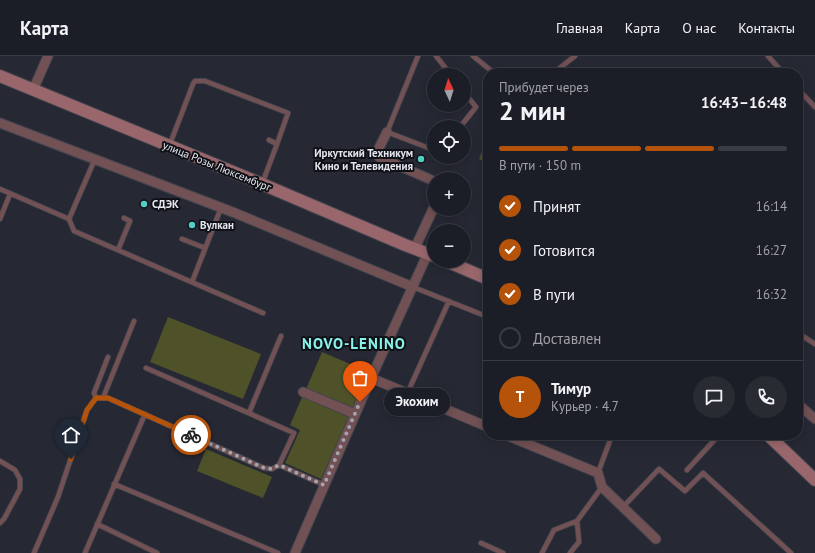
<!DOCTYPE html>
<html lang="ru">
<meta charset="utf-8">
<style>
body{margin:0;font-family:"PT Sans",sans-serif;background:#292b33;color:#f1f3f6;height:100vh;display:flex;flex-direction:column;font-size:15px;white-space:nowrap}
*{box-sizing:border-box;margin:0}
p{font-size:13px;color:#a0a2a7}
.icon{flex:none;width:22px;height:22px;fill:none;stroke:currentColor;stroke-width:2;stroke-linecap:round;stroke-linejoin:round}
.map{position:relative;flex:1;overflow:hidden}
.drawer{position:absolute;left:483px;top:12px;width:320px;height:372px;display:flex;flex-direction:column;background:#1c1e27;border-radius:16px;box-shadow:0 2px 10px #0003,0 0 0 1px #3a3c44}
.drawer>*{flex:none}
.needle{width:26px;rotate:356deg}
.tools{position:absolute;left:427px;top:12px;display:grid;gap:8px}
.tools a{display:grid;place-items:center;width:44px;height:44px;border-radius:50%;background:#1c1e27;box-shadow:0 2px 10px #0003,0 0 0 1px #3a3c44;font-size:20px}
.pin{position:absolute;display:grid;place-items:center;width:34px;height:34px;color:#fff;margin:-41px -17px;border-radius:50% 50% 50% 0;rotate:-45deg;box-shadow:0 0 4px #0007}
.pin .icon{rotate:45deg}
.courier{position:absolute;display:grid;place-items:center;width:40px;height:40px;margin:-20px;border:3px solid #b45309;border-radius:50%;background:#fff;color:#222;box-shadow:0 1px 5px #0007}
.bubble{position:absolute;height:28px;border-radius:14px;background:#1c1e27;box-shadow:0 2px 10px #0003,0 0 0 1px #3a3c44;font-size:13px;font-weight:600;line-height:28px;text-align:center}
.head em{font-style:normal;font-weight:600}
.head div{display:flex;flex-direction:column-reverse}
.head{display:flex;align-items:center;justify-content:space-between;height:68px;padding:0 16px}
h1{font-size:26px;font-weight:600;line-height:30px}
.bar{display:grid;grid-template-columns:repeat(4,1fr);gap:6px 4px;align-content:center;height:48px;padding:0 16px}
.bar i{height:5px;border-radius:3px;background:#3a3c44}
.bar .current{background:#b45309}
.bar p{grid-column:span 4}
.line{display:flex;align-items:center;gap:10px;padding:0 16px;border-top:1px solid #3a3c44}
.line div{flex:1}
.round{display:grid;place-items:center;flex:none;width:42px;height:42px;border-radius:21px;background:#292b33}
ol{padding:0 16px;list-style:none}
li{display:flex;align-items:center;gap:12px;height:44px}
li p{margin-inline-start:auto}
li .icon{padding:4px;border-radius:50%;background:#b45309;color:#fff;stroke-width:4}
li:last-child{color:#a0a2a7}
li i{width:22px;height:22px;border:2px solid #3a3c44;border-radius:50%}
header{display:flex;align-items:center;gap:24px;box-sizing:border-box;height:56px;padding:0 20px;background:#1c1e27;border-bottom:1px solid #3a3c44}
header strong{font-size:19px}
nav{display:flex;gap:22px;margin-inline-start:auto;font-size:14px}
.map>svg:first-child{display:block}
</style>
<header>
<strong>Карта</strong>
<nav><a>Главная</a><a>Карта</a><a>О нас</a><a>Контакты</a></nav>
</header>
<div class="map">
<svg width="815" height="497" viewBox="0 0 815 497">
<rect width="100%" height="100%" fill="#262834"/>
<path fill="#4f5129" d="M 488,81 L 488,107 L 479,103 Z
M 168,261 L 261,298 L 243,343 L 150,306 Z
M 322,296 L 369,316 L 354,353 L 306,333 Z
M 303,339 L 350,360 L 321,423 L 285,407 L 300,374 L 290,369 Z
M 206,393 L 272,421 L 263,442 L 197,415 Z"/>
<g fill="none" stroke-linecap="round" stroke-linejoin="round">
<defs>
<path id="service" d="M 418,0 L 387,76 L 434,94
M 436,0 L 451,19
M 473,0 L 494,17
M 768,0 L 783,17
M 554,17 L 556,15 L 575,0
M 798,33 L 815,51
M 460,71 L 476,51 L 464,36
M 170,88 L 193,28 L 195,25 L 205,25 L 288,57 L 277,88
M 95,103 L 69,163 L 74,175 L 263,257
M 262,128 L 277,88 L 269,84
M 0,133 L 69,163
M 0,163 L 10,138
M 182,183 L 205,192
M 118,194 L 130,165 L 124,162
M 192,226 L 221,152
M 413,231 L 488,261
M 798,277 L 815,288
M 146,312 L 294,377 L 279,409
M 407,338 L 449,245
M 96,342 L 94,337 L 108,301
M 103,342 L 134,265
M 249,357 L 281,280
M 0,405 L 15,414 L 20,423 L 20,433 L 4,463 L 0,467
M 687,414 L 719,379
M 598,417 L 612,379
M 114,428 L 278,497
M 623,451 L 659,413 L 685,435 L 703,417 L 791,497
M 97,468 L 157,497
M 481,487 L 503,497
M 34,497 L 58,441 L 87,354 L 96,342 L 108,342 L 264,412 L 272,413 L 279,409 L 324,429
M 85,497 L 145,358
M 542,497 L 554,474 L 577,465 L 602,431
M 570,497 L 579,486 L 577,465"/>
<path id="minor" d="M 33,34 L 48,0
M 0,67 L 235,157 L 413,231
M 387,76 L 377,96 L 379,101 L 434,125
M 415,192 L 434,151
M 371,322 L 488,371
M 303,336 L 355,358
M 798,348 L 815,363
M 506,379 L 598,417 L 602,431 L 656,483
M 295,497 L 371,322 L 428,197"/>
<path id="secondary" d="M 0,20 L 262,128 L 405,189 L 434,200
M 446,205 L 488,223
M 768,379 L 815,424"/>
</defs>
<use href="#service" stroke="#41434e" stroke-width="6"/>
<use href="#minor" stroke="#41434e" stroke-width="11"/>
<use href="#secondary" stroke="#41434e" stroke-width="14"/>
<use href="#service" stroke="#715153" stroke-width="4.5"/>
<use href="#minor" stroke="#715153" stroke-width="9"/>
<use href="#secondary" stroke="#99676b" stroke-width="12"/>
</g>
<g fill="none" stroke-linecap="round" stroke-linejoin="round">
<path stroke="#a2a4ae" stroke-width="4" stroke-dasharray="0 7.2" d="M 191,379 L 264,412 L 272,413 L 279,409 L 324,429 L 360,346"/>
<path stroke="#b45309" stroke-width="5" d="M 71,403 L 87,354 L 96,342 L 108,342 L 191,379"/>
</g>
<g fill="#55cdc6" stroke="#101117" stroke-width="1.5">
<circle cx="421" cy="103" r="4"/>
<circle cx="144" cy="148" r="4"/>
<circle cx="192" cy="169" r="4"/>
</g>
<g text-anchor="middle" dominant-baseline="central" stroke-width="4" stroke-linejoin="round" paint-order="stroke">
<g font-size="11" font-weight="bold" fill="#e5e6ef" stroke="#101117" text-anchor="start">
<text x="413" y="97" text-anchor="end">Иркутский Техникум<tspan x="413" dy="13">Кино и Телевидения</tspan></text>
<text x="152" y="148">СДЭК</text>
<text x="200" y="169">Вулкан</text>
</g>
<g font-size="11" fill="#e5e6ef" stroke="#101117">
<text transform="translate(217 110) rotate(22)">улица Розы Люксембург</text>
</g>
<g font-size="15" font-weight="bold" letter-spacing="1" fill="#87f2ea" stroke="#101117">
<text x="354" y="287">NOVO-LENINO</text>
</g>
</g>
</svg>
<div class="tools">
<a><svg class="needle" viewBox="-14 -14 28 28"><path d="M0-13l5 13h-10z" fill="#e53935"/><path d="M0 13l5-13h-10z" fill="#a0a2a7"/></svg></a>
<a><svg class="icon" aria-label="locate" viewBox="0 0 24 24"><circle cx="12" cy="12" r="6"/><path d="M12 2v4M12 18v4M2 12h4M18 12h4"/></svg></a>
<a>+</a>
<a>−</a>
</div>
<div class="pin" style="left:360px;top:346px;background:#ea580c"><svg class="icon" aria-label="bag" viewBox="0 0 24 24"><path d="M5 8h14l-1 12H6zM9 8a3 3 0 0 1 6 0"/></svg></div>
<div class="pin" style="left:71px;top:403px;background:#1f2937"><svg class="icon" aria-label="home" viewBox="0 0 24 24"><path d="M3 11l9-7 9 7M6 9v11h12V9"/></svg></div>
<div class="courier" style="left:191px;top:379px"><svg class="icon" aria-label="bike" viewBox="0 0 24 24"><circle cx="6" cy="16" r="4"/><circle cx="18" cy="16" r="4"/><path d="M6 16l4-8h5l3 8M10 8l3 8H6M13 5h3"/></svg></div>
<div class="bubble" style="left:384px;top:332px;width:66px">Экохим</div>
<section class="drawer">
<div class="head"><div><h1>2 мин</h1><p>Прибудет через</p></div><em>16:43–16:48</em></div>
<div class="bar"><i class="current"></i><i class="current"></i><i class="current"></i><i></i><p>В пути · 150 m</p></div>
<ol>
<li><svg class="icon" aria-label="check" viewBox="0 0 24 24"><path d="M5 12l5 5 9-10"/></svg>Принят<p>16:14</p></li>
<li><svg class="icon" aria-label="check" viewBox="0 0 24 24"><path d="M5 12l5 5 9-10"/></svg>Готовится<p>16:27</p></li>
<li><svg class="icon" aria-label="check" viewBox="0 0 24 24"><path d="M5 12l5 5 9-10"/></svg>В пути<p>16:32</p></li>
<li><i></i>Доставлен</li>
</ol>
<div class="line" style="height:72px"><b class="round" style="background:#b45309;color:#fff">Т</b><div><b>Тимур</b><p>Курьер · 4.7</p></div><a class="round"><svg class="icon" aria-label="chat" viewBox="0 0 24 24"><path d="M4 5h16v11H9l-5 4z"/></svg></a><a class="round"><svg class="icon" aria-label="phone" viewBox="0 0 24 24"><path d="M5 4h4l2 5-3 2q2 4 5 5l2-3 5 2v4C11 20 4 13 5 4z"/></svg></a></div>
</section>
</div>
